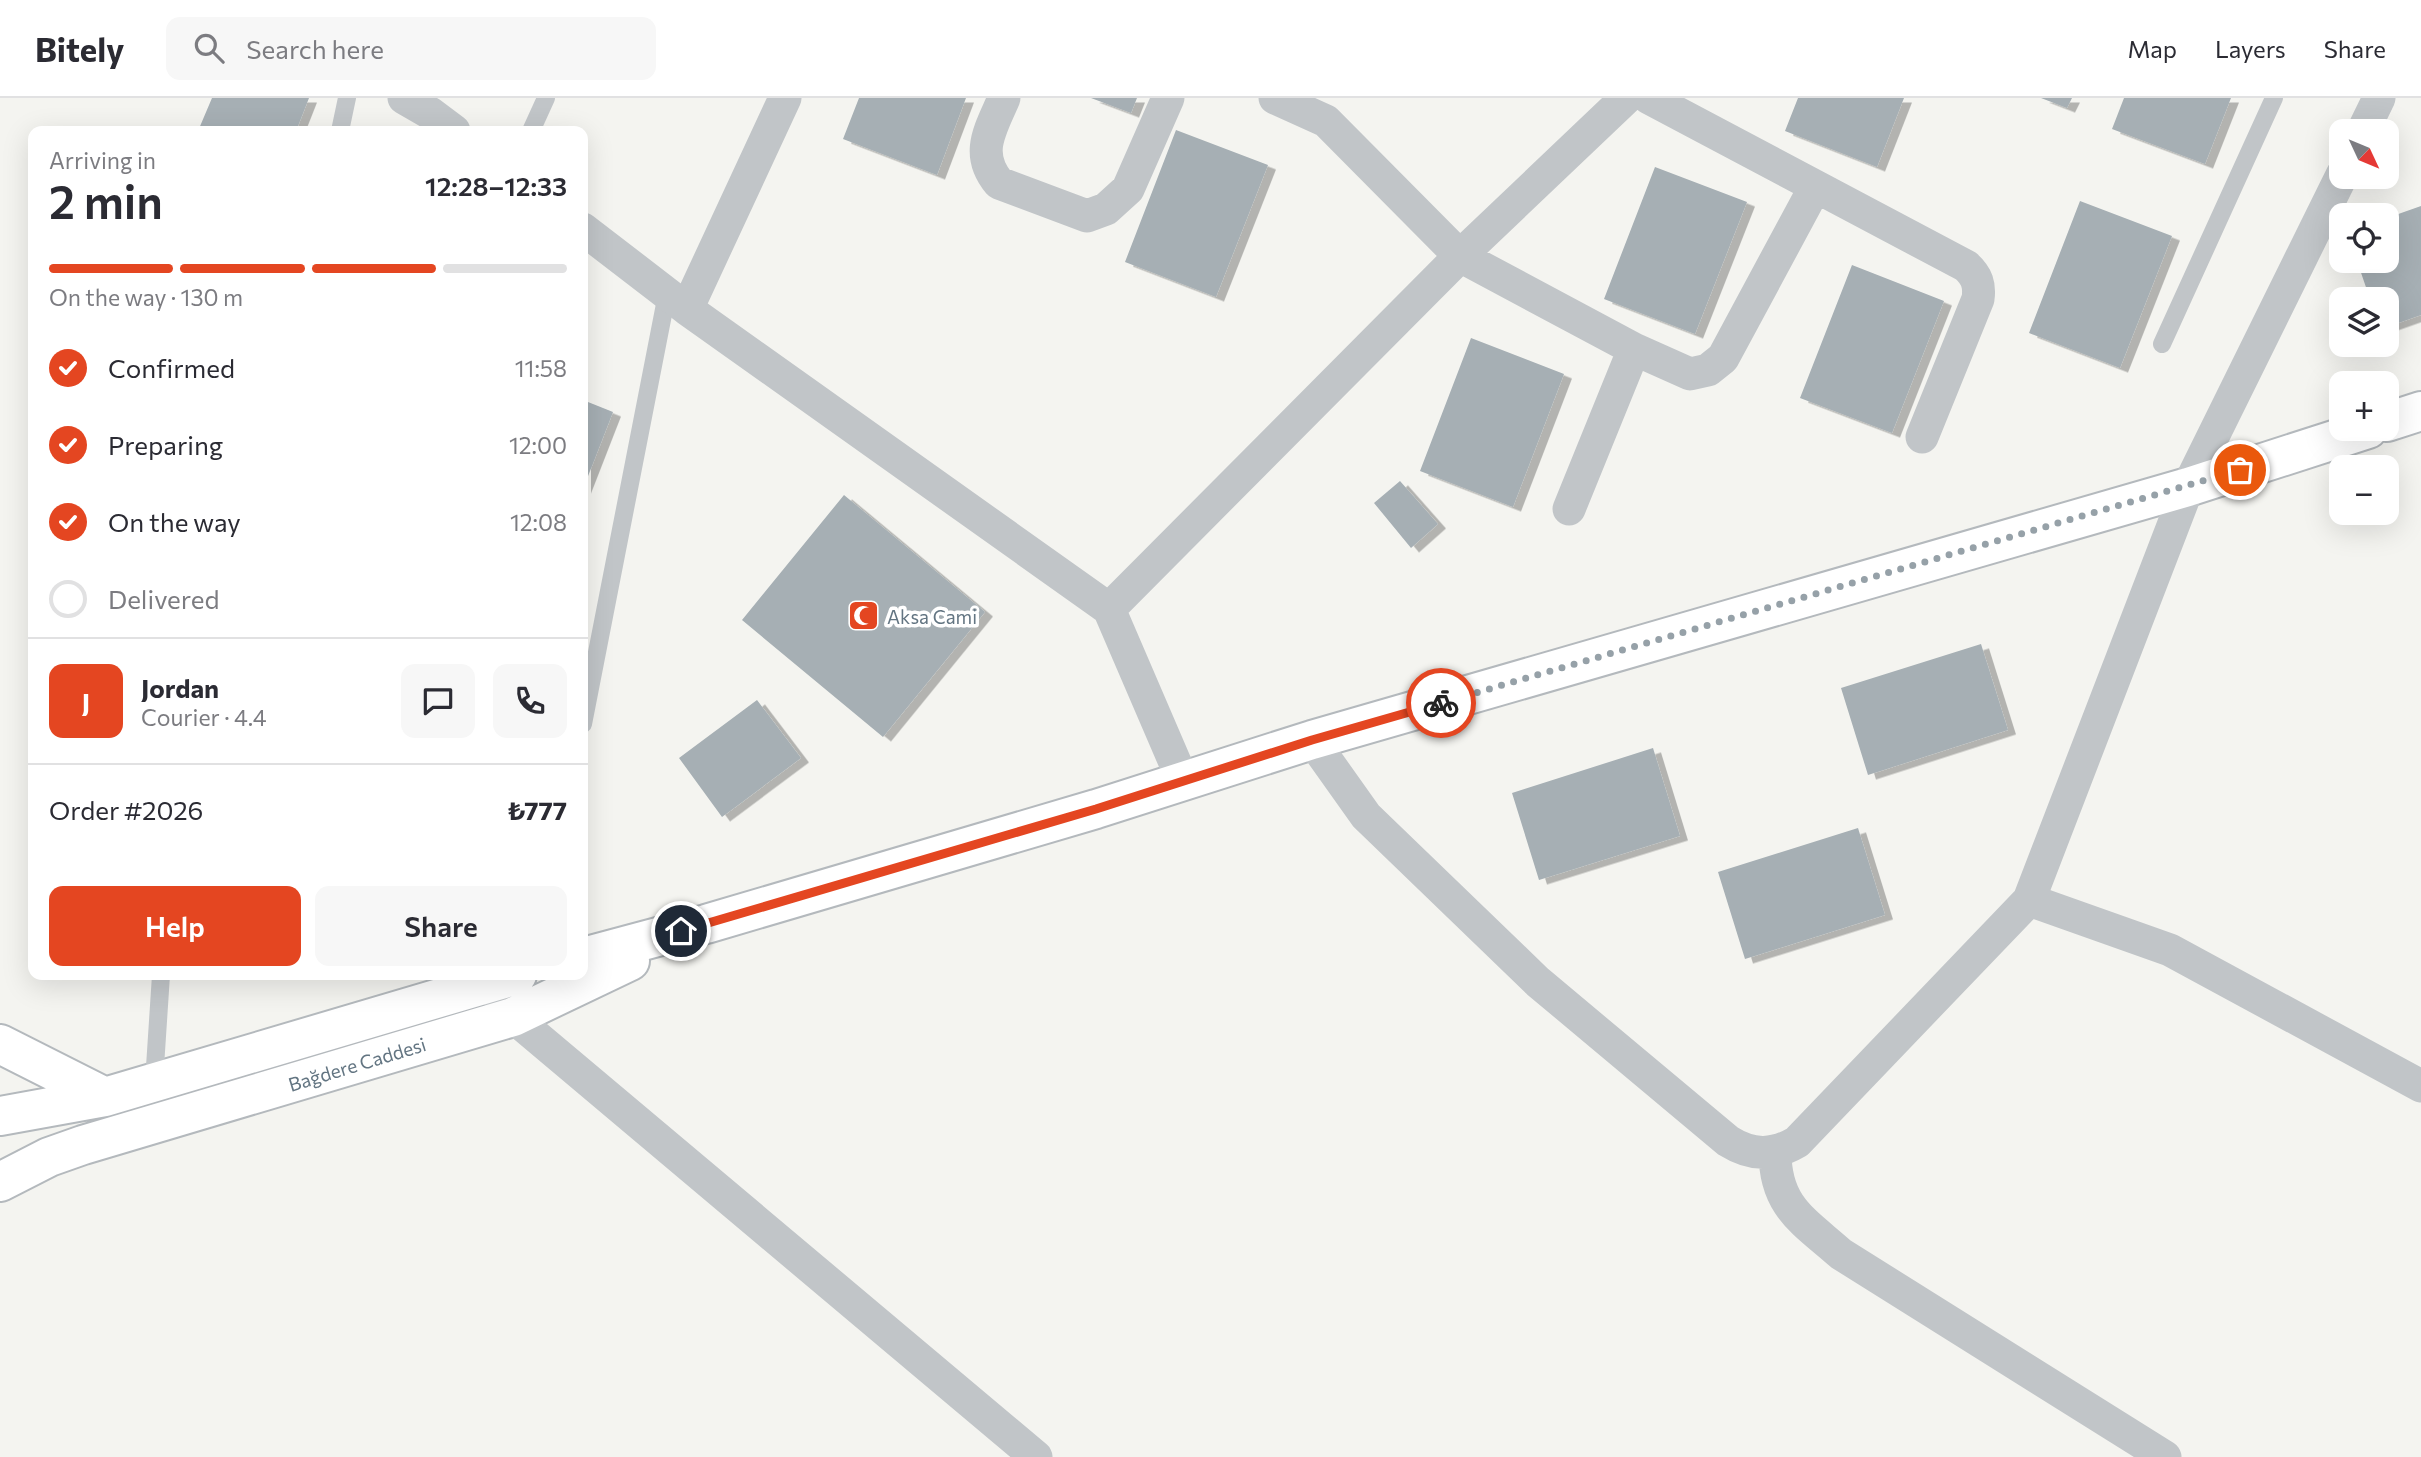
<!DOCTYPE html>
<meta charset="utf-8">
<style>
body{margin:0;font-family:Commissioner,sans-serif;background:#f7f7f7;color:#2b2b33;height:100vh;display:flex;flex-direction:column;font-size:26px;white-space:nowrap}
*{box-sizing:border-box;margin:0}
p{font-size:23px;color:#7c7c81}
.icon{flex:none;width:38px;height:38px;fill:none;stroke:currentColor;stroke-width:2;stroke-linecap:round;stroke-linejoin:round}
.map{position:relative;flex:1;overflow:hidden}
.panel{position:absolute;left:28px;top:28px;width:560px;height:854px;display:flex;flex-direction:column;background:#fff;border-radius:14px;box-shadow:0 7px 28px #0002}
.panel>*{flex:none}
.needle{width:46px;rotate:134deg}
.controls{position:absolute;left:2329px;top:21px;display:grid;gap:14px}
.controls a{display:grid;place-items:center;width:70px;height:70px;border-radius:14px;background:#fff;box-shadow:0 7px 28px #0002;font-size:35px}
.pin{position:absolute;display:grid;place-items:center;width:60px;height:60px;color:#fff;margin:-30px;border:4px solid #fff;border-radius:50%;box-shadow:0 2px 7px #0007}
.courier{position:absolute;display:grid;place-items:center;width:70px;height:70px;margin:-35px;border:5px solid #e44621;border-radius:50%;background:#fff;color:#222;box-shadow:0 2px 9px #0007}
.summary em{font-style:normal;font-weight:600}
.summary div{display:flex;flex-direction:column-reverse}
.summary{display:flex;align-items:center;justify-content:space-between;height:119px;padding:0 21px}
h1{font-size:46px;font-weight:600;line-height:52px}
.bar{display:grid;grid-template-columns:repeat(4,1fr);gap:10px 7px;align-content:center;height:84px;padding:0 21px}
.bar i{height:9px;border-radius:5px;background:#e1e1e2}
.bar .active{background:#e44621}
.bar p{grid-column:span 4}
.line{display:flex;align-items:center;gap:18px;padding:0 21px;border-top:2px solid #e1e1e2}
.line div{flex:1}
.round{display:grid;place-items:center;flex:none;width:74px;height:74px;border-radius:14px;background:#f7f7f7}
ol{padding:0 21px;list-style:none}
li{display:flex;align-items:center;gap:21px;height:77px}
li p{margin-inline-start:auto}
li .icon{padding:7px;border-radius:50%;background:#e44621;color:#fff;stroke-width:4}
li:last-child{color:#7c7c81}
li i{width:38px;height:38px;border:4px solid #e1e1e2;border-radius:50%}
.primary-button{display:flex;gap:14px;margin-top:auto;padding:14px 21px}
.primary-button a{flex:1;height:80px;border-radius:14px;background:#e44621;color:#fff;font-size:28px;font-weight:600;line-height:80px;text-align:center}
.primary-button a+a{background:#f7f7f7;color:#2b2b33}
header{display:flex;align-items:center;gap:42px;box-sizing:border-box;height:98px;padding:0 35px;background:#fff;border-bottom:2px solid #e1e1e2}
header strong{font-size:33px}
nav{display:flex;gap:38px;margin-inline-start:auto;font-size:24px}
.search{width:490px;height:63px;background:#f7f7f7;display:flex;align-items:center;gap:18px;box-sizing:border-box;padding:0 24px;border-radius:14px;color:#7c7c81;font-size:26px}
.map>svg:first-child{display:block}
</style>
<header>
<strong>Bitely</strong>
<div class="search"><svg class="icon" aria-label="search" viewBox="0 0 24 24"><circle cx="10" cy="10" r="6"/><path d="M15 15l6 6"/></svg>Search here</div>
<nav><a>Map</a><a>Layers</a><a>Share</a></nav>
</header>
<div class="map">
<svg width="2421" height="1359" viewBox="0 0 2421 1359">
<defs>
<filter id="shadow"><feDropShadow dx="8" dy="4.5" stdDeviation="0" flood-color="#0004"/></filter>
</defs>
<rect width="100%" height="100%" fill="#f4f4f0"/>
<path fill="#a6afb4" filter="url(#shadow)" d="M 212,0 L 309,0 L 296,33 L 198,33 Z
M 859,0 L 966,0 L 937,77 L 843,41 Z
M 1091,0 L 1137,0 L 1131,15 Z
M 1798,0 L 1904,0 L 1877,69 L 1785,33 Z
M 2041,0 L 2072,0 L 2067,10 Z
M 2124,0 L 2231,0 L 2205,66 L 2112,31 Z
M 1176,32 L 1268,67 L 1216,199 L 1125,164 Z
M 1655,69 L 1747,104 L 1695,236 L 1604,201 Z
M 2080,103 L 2172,138 L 2120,270 L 2029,235 Z
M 2421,108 L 2421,217 L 2387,229 L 2387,201 L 2370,201 L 2357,163 L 2387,163 L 2387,120 Z
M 1852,167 L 1944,203 L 1892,335 L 1800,300 Z
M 1471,240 L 1564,276 L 1513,409 L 1420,373 Z
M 583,302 L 613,314 L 583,391 Z
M 1400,383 L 1438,426 L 1411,450 L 1374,405 Z
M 844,397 L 985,514 L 883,639 L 742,522 Z
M 1981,546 L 2008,632 L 1868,677 L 1841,590 Z
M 757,602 L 801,660 L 722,719 L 679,660 Z
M 1653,650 L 1680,738 L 1539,782 L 1512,695 Z
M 1858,730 L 1885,817 L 1745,861 L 1718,774 Z"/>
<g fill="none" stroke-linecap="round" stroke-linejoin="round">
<defs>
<path id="secondary" d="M 2387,324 L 2421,313
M 583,859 L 706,826 L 1096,711 L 1312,642 L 2188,389 L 2368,331
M 0,946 L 105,999
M 0,1018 L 105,999 L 517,877
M 0,1084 L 49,1059 L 83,1047 L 513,919 L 630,863"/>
</defs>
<use href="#secondary" stroke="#b4b9bd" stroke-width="42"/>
<path stroke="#c1c5c8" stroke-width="18" d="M 340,33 L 347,0
M 531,33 L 546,0
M 2162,246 L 2274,0
M 583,626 L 667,196
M 154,984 L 161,877"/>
<path stroke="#c1c5c8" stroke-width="33" d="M 404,0 L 430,15 L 454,33
M 1004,0 C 991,31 974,55 999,85 L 1087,118 L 1106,111 L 1128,91 L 1168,0
M 1275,0 L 1326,23 L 1460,158 L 1634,251 L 1690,276 L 1708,272 L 1723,260 L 1815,89
M 1649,0 L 1966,168 C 1977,178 1980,187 1978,201 L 1922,339
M 2363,33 L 2379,0
M 583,131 L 687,211 L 1109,511
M 687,211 L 785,0
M 1569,411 L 1634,251
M 1312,642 L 1366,718 L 1538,884 L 1728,1043 C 1752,1058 1773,1058 1797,1044 L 2029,802 L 2188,389 L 2342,77
M 1183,683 L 1109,511 L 1460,158 L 1626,0
M 2029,802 L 2170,852 L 2421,988
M 499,899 L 513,919 L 1036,1359
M 1775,1054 C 1775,1109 1804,1123 1841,1156 L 2165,1359"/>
<use href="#secondary" stroke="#fff" stroke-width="38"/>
</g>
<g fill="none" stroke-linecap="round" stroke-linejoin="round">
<path stroke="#96a1a8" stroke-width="7" stroke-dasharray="0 12.6" d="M 1441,605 L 2240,372"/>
<path stroke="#e44621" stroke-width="9" d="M 681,833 L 1096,711 L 1312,642 L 1441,605"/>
</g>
<defs>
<symbol id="mosque-square" viewBox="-11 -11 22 22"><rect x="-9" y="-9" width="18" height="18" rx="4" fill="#e44621" stroke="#fff"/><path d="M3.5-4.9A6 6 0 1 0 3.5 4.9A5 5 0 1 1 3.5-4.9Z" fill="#fff"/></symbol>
</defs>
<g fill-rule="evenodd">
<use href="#mosque-square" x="846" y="500" width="35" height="35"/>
</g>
<g text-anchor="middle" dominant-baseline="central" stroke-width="7" stroke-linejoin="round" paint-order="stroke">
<g font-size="19" fill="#637582" stroke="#fff" text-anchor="start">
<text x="887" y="518">Aksa Cami</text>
</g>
<g font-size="19" fill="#637582" stroke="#fff">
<text transform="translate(357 966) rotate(-17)">Bağdere Caddesi</text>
</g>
</g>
</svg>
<div class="controls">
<a><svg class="needle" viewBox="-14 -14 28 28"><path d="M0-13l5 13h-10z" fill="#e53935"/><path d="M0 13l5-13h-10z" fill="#7c7c81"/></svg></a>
<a><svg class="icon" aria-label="locate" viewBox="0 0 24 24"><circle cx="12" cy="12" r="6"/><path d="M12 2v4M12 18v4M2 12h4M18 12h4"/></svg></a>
<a><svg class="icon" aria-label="layers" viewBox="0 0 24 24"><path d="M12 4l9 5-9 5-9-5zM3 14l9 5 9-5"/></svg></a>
<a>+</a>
<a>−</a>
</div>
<div class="pin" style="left:2240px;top:372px;background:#ea580c"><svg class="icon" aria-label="bag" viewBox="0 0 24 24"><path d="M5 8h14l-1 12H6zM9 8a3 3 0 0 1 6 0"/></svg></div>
<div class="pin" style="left:681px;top:833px;background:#1f2937"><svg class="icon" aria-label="home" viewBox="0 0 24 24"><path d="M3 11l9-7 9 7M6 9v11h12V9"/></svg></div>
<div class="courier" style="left:1441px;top:605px"><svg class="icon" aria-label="bike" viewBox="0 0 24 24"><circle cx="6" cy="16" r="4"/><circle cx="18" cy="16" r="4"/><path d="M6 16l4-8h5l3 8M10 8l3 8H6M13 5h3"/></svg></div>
<section class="panel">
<div class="summary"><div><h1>2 min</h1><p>Arriving in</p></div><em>12:28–12:33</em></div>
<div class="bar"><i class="active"></i><i class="active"></i><i class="active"></i><i></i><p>On the way · 130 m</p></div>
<ol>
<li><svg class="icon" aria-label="check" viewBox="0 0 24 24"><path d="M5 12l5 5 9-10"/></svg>Confirmed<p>11:58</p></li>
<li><svg class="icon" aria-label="check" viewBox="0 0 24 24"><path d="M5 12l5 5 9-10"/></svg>Preparing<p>12:00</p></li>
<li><svg class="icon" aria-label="check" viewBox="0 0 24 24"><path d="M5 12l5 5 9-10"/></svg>On the way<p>12:08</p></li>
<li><i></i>Delivered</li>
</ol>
<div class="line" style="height:126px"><b class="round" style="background:#e44621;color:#fff">J</b><div><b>Jordan</b><p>Courier · 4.4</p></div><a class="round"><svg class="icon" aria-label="chat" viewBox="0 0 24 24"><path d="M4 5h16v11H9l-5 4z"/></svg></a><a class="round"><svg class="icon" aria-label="phone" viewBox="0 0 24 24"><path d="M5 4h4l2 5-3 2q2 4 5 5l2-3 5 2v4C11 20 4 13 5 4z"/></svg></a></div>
<div class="line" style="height:91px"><div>Order #2026</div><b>₺777</b></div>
<div class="primary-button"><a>Help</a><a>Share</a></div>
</section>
</div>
